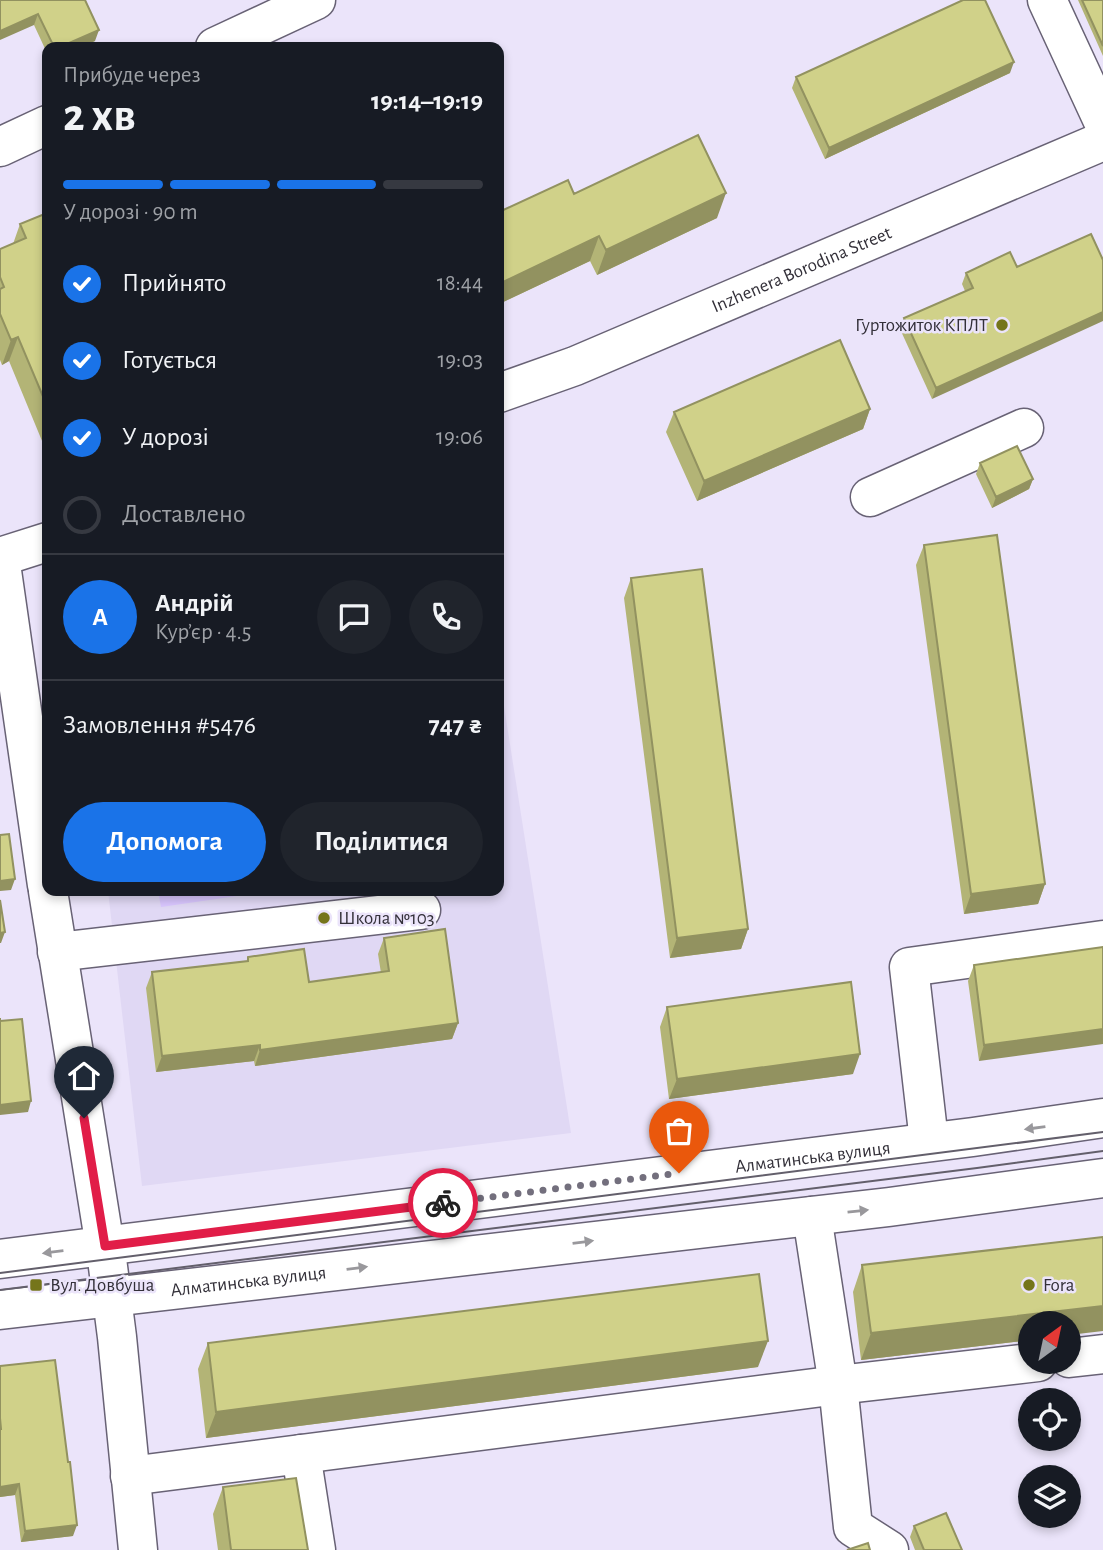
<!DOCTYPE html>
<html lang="uk">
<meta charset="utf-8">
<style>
body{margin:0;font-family:"Alegreya Sans",sans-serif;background:#20242c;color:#f1f3f6;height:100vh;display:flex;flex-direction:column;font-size:26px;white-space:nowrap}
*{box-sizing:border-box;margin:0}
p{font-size:23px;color:#9ea1a6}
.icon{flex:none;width:38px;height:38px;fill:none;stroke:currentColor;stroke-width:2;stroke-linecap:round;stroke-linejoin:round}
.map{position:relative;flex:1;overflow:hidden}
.details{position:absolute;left:42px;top:42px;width:462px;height:854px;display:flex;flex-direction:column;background:#171b24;border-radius:14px;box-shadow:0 4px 10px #0003}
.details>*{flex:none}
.needle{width:46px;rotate:33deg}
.tools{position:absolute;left:1018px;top:1311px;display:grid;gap:14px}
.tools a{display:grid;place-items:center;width:63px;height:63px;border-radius:50%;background:#171b24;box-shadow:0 4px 10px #0003;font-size:35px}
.pin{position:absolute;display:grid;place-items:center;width:60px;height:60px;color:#fff;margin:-72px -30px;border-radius:50% 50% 50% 0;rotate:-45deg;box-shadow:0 0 7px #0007}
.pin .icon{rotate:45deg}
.courier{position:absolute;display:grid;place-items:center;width:70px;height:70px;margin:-35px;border:5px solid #e11d48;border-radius:50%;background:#fff;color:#222;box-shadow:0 2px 9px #0007}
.overview em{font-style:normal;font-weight:700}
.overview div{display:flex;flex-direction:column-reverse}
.overview{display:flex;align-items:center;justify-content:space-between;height:119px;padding:0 21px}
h1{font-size:46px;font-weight:700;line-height:52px}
.bar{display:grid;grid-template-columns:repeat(4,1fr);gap:10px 7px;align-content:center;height:84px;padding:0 21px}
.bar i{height:9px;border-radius:5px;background:#363941}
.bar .current{background:#1a73e8}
.bar p{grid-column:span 4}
.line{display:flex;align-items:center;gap:18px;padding:0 21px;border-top:2px solid #363941}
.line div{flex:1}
.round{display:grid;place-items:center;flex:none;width:74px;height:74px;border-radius:37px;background:#20242c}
ol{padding:0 21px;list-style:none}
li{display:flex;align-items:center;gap:21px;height:77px}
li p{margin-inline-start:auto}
li .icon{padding:7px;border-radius:50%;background:#1a73e8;color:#fff;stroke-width:4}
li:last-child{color:#9ea1a6}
li i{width:38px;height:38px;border:4px solid #363941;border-radius:50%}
.primary-button{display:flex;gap:14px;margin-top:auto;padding:14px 21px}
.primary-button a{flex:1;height:80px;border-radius:42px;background:#1a73e8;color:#fff;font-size:28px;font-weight:700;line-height:80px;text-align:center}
.primary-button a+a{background:#20242c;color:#f1f3f6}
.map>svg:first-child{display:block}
</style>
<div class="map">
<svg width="1103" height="1550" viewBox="0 0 1103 1550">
<rect width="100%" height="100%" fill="#ebe4fa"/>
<path fill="#e0d8f4" d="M 499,674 L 571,1133 L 142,1186 L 108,891 L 499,891 Z"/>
<path fill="#d9c6fe" d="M 158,891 L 271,891 L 161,907 Z"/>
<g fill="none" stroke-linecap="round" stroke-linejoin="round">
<defs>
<g id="minor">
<path d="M 1047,0 L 1103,121"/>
<path d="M 215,47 L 316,0"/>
<path d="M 0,147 L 47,125"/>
<path id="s1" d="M 499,393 L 575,366 L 1103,141"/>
<path d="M 870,497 L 1024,428"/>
<path d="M 0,557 L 47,885"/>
<path d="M 0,557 L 47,542"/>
<path d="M 48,891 L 107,1259 L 117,1337 L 138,1550"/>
<path d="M 57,952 L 421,910"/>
<path d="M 929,1141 L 909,967 L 1103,940"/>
<path d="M 812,1216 L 838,1385 L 853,1527 L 889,1550"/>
<path id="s2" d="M 0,1259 L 973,1137 L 1103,1118"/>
<path id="s3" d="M 0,1310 L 889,1207 L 1103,1178"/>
<path d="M 1069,1358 L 1103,1354"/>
<path d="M 301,1454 L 316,1550"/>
<path d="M 130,1476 L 838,1385 L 1038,1362"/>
</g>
</defs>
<use href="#minor" stroke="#686275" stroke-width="41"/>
<use href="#minor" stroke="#fff" stroke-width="38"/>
<path stroke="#635f6b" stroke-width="2" d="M 0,1273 L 1103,1132
M 0,1290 L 977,1168 L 1103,1151"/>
</g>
<path fill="#b3b476" d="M 0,0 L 85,0 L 95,41 L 80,47 L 47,47 L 47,53 L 34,25 Z
M 1078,0 L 1103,0 L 1103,56 Z
M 1010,73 L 825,159 L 792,88 L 796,77 Z
M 574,194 L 717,218 L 597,275 L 590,261 L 499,304 L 499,212 Z
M 47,213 L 47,453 L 9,361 L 2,365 L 0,360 L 0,249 L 13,244 L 20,224 Z
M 1010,252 L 932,399 L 900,329 L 904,318 L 965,291 L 962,284 L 966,273 Z
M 870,409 L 863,429 L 697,501 L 666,432 L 674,412 Z
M 980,463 L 1033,479 L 1029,489 L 992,508 L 976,474 Z
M 924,545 L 1045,884 L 1038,904 L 964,914 L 916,565 Z
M 631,578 L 748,929 L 741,949 L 670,958 L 624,598 Z
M 384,938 L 458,1023 L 452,1039 L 255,1066 L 254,1061 L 156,1072 L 146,988 L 152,972 L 246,962 L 248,957 L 309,982 L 381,973 L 378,954 Z
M 1103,947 L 979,1061 L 968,981 L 974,965 Z
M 667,1007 L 853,1074 L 669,1099 L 660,1027 Z
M 862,1265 L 1031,1323 L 1031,1340 L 861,1360 L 853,1292 Z
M 208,1343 L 758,1367 L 206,1438 L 198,1369 Z
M 0,1366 L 73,1536 L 21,1542 L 15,1495 L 0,1497 Z
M 223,1487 L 308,1550 L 218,1550 L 213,1514 Z
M 914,1526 L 962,1550 L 915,1550 L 910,1537 Z"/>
<path fill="#929260" d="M 38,14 L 34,25 L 0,40 L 0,31 Z
M 99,30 L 95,41 L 80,47 L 60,47 Z
M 1014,62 L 1010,73 L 825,159 L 829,148 Z
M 726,193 L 717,218 L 597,275 L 606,250 Z
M 599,236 L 590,261 L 499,304 L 499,284 Z
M 1103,312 L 1103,321 L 932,399 L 936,388 Z
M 18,337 L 9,361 L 2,365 L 11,340 Z
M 870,409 L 863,429 L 697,501 L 704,481 Z
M 1033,479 L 1029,489 L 992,508 L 996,497 Z
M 15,879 L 11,890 L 0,891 L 0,881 Z
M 1045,884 L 1038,904 L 964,914 L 971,894 Z
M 748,929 L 741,949 L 670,958 L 677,938 Z
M 5,932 L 1,943 L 0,943 L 0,933 Z
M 458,1023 L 452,1039 L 255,1066 L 260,1050 Z
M 1103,1029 L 1103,1044 L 979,1061 L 984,1045 Z
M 260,1045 L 254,1061 L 156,1072 L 162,1056 Z
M 860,1054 L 853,1074 L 669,1099 L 677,1079 Z
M 31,1101 L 28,1112 L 0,1115 L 0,1105 Z
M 1103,1306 L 1103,1331 L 1069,1335 L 1069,1323 L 1031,1323 L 1031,1340 L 861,1360 L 871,1333 Z
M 768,1341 L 758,1367 L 206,1438 L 216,1412 Z
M 19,1484 L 15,1495 L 0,1497 L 0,1487 Z
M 77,1525 L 73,1536 L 21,1542 L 25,1531 Z"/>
<path fill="#d0d189" stroke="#929260" stroke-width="2" d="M 0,0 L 85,0 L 99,30 L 60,47 L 54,47 L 38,14 L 0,31 Z
M 963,0 L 985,0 L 1014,62 L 829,148 L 796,77 Z
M 1082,0 L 1103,0 L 1103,46 Z
M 698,135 L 726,193 L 606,250 L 599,236 L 499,284 L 499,212 L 568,180 L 574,194 Z
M 47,213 L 47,406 L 18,337 L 11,340 L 0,314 L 0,289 L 4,287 L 0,277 L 0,249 L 26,238 L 20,224 Z
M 1091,234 L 1103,260 L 1103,312 L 936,388 L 904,318 L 973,288 L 966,273 L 1010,252 L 1017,267 Z
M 840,340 L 870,409 L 704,481 L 674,412 Z
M 1017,446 L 1033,479 L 996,497 L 980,463 Z
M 997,535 L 1045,884 L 971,894 L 924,545 Z
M 702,569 L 748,929 L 677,938 L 631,578 Z
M 9,834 L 15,879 L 0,881 L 0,835 Z
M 0,900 L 5,932 L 0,933 Z
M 445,929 L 458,1023 L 260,1050 L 260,1045 L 162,1056 L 152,972 L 248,961 L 248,957 L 304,949 L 309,982 L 389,971 L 384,938 Z
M 1103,947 L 1103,1029 L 984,1045 L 974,965 Z
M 851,982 L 860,1054 L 677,1079 L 667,1007 Z
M 0,1018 L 0,1021 L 22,1019 L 31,1101 L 0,1105 Z
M 1103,1237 L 1103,1306 L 871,1333 L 862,1265 Z
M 759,1274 L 768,1341 L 216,1412 L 208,1343 Z
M 55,1360 L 68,1462 L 70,1462 L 77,1525 L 25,1531 L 19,1484 L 0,1487 L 0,1429 L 1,1429 L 0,1418 L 0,1366 Z
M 296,1478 L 308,1550 L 231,1550 L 223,1487 Z
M 946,1513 L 962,1550 L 924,1550 L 914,1526 Z
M 868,1543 L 870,1550 L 847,1550 Z"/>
<defs><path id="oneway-solid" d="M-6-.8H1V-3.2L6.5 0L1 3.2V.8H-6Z" transform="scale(1.75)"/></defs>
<g fill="#99989c">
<use href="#oneway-solid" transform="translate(1035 1128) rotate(172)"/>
<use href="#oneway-solid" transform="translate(858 1211) rotate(-6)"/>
<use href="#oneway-solid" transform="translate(583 1242) rotate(-7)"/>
<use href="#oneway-solid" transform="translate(53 1252) rotate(173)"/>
<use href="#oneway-solid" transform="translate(357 1268) rotate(-7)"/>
</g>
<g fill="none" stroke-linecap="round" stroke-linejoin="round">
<path stroke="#736f7d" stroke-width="7" stroke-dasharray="0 12.6" d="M 443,1203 L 679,1173"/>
<path stroke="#e11d48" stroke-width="9" d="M 84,1118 L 105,1246 L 443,1203"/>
</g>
<g fill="#75751b" stroke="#ebe4fa" stroke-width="2.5">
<circle cx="1002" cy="325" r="7"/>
<circle cx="324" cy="918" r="7"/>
<rect x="29" y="1278" width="14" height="14" rx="3.5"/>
<circle cx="1029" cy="1285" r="7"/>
</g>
<g text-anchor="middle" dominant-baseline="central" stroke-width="5" stroke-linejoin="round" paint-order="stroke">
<g font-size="19" fill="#333039" stroke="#ebe4fa">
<text stroke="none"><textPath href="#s1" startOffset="327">Inzhenera Borodina Street</textPath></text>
<text stroke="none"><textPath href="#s2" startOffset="819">Алматинська вулиця</textPath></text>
<text stroke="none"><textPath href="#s3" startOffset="250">Алматинська вулиця</textPath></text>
</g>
<g font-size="19" fill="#333039" stroke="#ebe4fa" text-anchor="start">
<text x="988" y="325" text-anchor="end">Гуртожиток КПЛТ</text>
<text x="338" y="918">Школа №103</text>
<text x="50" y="1285">Вул. Довбуша</text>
<text x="1043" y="1285">Fora</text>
</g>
</g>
</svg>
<div class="tools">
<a><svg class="needle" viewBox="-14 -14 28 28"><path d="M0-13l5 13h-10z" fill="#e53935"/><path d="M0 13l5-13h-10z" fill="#9ea1a6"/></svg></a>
<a><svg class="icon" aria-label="locate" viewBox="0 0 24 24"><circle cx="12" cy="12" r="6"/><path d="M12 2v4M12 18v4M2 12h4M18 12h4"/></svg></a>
<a><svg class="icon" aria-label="layers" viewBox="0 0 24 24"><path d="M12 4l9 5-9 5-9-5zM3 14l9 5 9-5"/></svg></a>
</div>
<div class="pin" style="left:679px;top:1173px;background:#ea580c"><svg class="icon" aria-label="bag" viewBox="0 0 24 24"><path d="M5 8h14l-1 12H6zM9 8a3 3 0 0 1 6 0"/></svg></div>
<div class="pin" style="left:84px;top:1118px;background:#1f2937"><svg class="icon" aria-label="home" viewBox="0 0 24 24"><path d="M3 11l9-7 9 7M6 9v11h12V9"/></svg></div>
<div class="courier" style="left:443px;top:1203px"><svg class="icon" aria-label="bike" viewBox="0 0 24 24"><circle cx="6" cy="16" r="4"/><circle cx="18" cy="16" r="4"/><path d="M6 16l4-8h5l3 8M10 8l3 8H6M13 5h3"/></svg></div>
<section class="details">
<div class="overview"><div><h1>2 хв</h1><p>Прибуде через</p></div><em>19:14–19:19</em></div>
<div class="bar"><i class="current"></i><i class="current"></i><i class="current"></i><i></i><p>У дорозі · 90 m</p></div>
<ol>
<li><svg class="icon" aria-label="check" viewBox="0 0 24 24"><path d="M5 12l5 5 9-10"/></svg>Прийнято<p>18:44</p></li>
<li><svg class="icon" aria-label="check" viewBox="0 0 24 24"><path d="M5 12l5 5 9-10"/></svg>Готується<p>19:03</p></li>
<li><svg class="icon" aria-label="check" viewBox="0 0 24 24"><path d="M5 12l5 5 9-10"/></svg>У дорозі<p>19:06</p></li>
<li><i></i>Доставлено</li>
</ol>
<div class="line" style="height:126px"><b class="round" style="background:#1a73e8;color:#fff">А</b><div><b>Андрій</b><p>Кур’єр · 4.5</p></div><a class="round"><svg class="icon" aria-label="chat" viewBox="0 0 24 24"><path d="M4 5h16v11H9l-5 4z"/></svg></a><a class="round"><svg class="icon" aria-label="phone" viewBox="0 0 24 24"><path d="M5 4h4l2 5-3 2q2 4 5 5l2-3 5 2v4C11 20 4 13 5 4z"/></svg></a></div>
<div class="line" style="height:91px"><div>Замовлення #5476</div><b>747 ₴</b></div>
<div class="primary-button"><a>Допомога</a><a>Поділитися</a></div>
</section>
</div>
